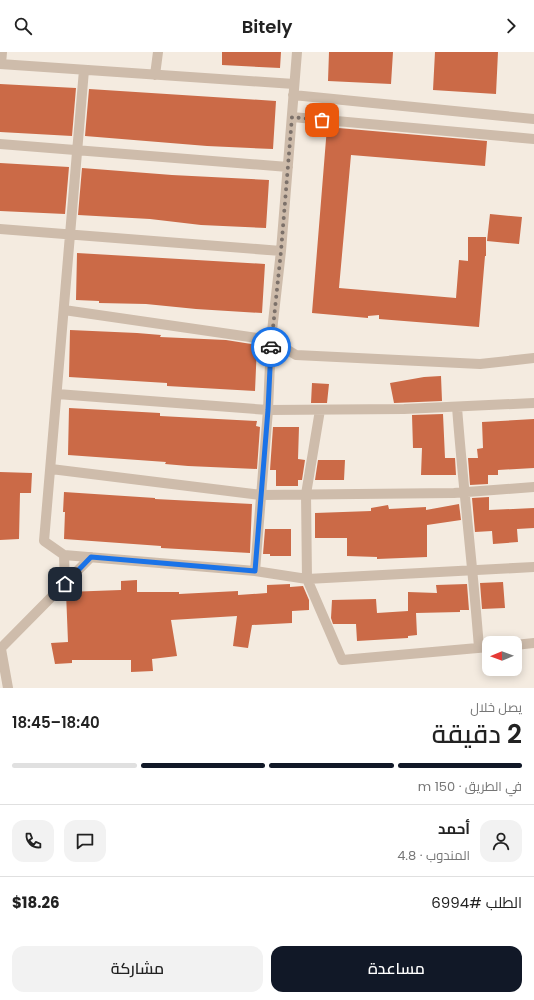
<!DOCTYPE html>
<html lang="ar">
<meta charset="utf-8">
<style>
body{margin:0;font-family:Poppins,Cairo,sans-serif;background:#f2f2f2;color:#222;direction:rtl;height:100vh;display:flex;flex-direction:column;font-size:15px;white-space:nowrap}
*{box-sizing:border-box;margin:0}
p{font-size:13px;color:#767676}
.icon{flex:none;width:22px;height:22px;fill:none;stroke:currentColor;stroke-width:2;stroke-linecap:round;stroke-linejoin:round}
.map{position:relative;height:636px;overflow:hidden;direction:ltr}
.drawer{display:flex;flex-direction:column;background:#fff;flex:1}
.drawer>*{flex:none}
.needle{width:26px;rotate:269deg}
.tools{position:absolute;left:482px;top:584px;display:grid;gap:8px}
.tools a{display:grid;place-items:center;width:40px;height:40px;border-radius:8px;background:#fff;box-shadow:0 2px 10px #0003;font-size:20px}
.pin{position:absolute;display:grid;place-items:center;width:34px;height:34px;color:#fff;margin:-17px;border-radius:8px;box-shadow:0 2px 6px #0006}
.courier{position:absolute;display:grid;place-items:center;width:40px;height:40px;margin:-20px;border:3px solid #1a73e8;border-radius:50%;background:#fff;color:#222;box-shadow:0 1px 5px #0007}
.head em{font-style:normal;font-weight:600}
.head div{display:flex;flex-direction:column-reverse}
.head{display:flex;align-items:center;justify-content:space-between;height:68px;padding:0 12px}
h1{font-size:26px;font-weight:600;line-height:30px}
.bar{display:grid;grid-template-columns:repeat(4,1fr);gap:6px 4px;align-content:center;height:48px;padding:0 12px}
.bar i{height:5px;border-radius:3px;background:#e0e0e0}
.bar .selected{background:#111827}
.bar p{grid-column:span 4}
.line{display:flex;align-items:center;gap:10px;padding:0 12px;border-top:1px solid #e0e0e0}
.line div{flex:1}
.round{display:grid;place-items:center;flex:none;width:42px;height:42px;border-radius:12px;background:#f2f2f2}
.cta{display:flex;gap:8px;margin-top:auto;padding:8px 12px}
.cta a{flex:1;height:46px;border-radius:12px;background:#111827;color:#fff;font-size:16px;font-weight:600;line-height:46px;text-align:center}
.cta a+a{background:#f2f2f2;color:#222}
header{display:flex;justify-content:space-between;align-items:center;height:52px;padding:0 12px;background:#fff;font-size:18px;font-weight:600}
.map>svg:first-child{display:block}
</style>
<header><svg class="icon" aria-label="forward" viewBox="0 0 24 24"><path d="M9 5l7 7-7 7"/></svg>Bitely<svg class="icon" aria-label="search" viewBox="0 0 24 24"><circle cx="10" cy="10" r="6"/><path d="M15 15l6 6"/></svg></header>
<div class="map">
<svg width="534" height="636" viewBox="0 0 534 636">
<rect width="100%" height="100%" fill="#f4ebe0"/>
<path fill="#cb6a47" d="M 222,0 L 281,0 L 280,16 L 222,13 Z
M 329,0 L 393,0 L 391,32 L 328,29 Z
M 435,0 L 498,0 L 496,42 L 433,38 Z
M 0,32 L 76,36 L 72,84 L 0,80 Z
M 89,37 L 276,49 L 273,97 L 207,94 L 85,84 Z
M 327,75 L 487,89 L 485,114 L 351,103 L 339,236 L 456,246 L 459,208 L 468,209 L 468,185 L 486,185 L 486,204 L 485,204 L 479,275 L 379,267 L 379,263 L 368,264 L 368,266 L 312,261 Z
M 0,111 L 69,115 L 65,162 L 0,159 Z
M 82,116 L 172,123 L 269,128 L 266,176 L 201,173 L 150,167 L 78,163 Z
M 490,162 L 522,165 L 519,192 L 487,189 Z
M 77,201 L 265,212 L 262,261 L 196,257 L 146,252 L 99,251 L 99,249 L 76,248 Z
M 70,278 L 137,281 L 161,283 L 160,285 L 226,288 L 257,293 L 255,339 L 167,334 L 167,331 L 69,325 Z
M 441,324 L 442,349 L 394,351 L 390,331 L 424,325 Z
M 312,331 L 329,332 L 327,351 L 311,351 Z
M 69,356 L 160,361 L 160,364 L 257,369 L 256,374 L 260,375 L 257,417 L 188,414 L 165,412 L 166,410 L 68,403 Z
M 443,362 L 445,406 L 455,406 L 456,423 L 421,423 L 422,396 L 413,396 L 412,363 Z
M 534,367 L 534,416 L 498,418 L 498,423 L 488,423 L 488,432 L 470,433 L 468,406 L 478,406 L 477,397 L 483,396 L 482,370 Z
M 273,375 L 299,375 L 298,407 L 305,408 L 302,428 L 298,428 L 298,434 L 276,434 L 276,418 L 270,418 Z
M 318,408 L 345,408 L 344,428 L 315,428 Z
M 0,420 L 32,421 L 31,441 L 20,441 L 19,487 L 0,488 Z
M 64,440 L 155,446 L 155,447 L 252,452 L 250,501 L 161,496 L 161,494 L 64,487 L 65,460 L 63,460 Z
M 489,445 L 489,458 L 534,456 L 534,476 L 517,477 L 518,490 L 493,492 L 492,479 L 475,480 L 472,446 Z
M 459,452 L 461,468 L 427,473 L 427,505 L 377,507 L 377,505 L 347,504 L 347,486 L 315,486 L 315,461 L 371,459 L 371,456 L 388,453 L 389,457 L 426,455 L 426,458 Z
M 265,477 L 291,477 L 291,504 L 270,504 L 270,502 L 263,502 Z
M 137,528 L 137,540 L 179,540 L 179,542 L 238,539 L 238,543 L 267,541 L 267,533 L 290,532 L 290,535 L 303,534 L 309,548 L 309,558 L 292,559 L 292,571 L 252,573 L 248,596 L 233,594 L 237,564 L 171,568 L 177,604 L 152,607 L 153,619 L 131,620 L 131,608 L 72,608 L 72,611 L 55,612 L 51,591 L 68,590 L 66,540 L 121,538 L 121,529 Z
M 503,530 L 505,556 L 482,557 L 480,531 Z
M 467,532 L 469,558 L 460,558 L 460,560 L 416,561 L 417,583 L 408,584 L 408,586 L 357,589 L 356,572 L 333,572 L 331,566 L 332,548 L 376,547 L 377,561 L 408,559 L 408,540 L 437,541 L 436,533 Z"/>
<g fill="none" stroke-linecap="round" stroke-linejoin="round">
<path stroke="#cebcab" stroke-width="10" d="M 0,12 L 294,32
M 1,12 L 2,0
M 84,18 L 44,489 L 64,503 L 255,519 L 268,358 L 271,288 L 281,199 L 297,0
M 155,23 L 158,0
M 293,43 L 534,67
M 292,65 L 534,87
M 0,92 L 288,115
M 0,177 L 281,199
M 64,258 L 271,288 L 296,303 L 480,312 L 534,306
M 57,342 L 268,358 L 404,357 L 534,351
M 457,355 C 463,435 473,515 479,596
M 320,358 L 306,442 L 307,527 L 342,608 L 489,595
M 51,417 L 261,443 L 454,441 L 534,435
M 64,503 L 65,532
M 255,519 L 307,527 L 534,515
M 515,593 L 534,591
M 0,597 L 91,505
M 1,597 L 8,636"/>
</g>
<g fill="none" stroke-linecap="round" stroke-linejoin="round">
<path stroke="#7c716a" stroke-width="4" stroke-dasharray="0 7.2" d="M 271,295 L 281,199 L 292,65 L 322,68"/>
<path stroke="#1a73e8" stroke-width="5" d="M 65,532 L 91,505 L 255,519 L 268,358 L 271,295"/>
</g>
</svg>
<div class="tools">
<a><svg class="needle" viewBox="-14 -14 28 28"><path d="M0-13l5 13h-10z" fill="#e53935"/><path d="M0 13l5-13h-10z" fill="#767676"/></svg></a>
</div>
<div class="pin" style="left:322px;top:68px;background:#ea580c"><svg class="icon" aria-label="bag" viewBox="0 0 24 24"><path d="M5 8h14l-1 12H6zM9 8a3 3 0 0 1 6 0"/></svg></div>
<div class="pin" style="left:65px;top:532px;background:#1f2937"><svg class="icon" aria-label="home" viewBox="0 0 24 24"><path d="M3 11l9-7 9 7M6 9v11h12V9"/></svg></div>
<div class="courier" style="left:271px;top:295px"><svg class="icon" aria-label="car" viewBox="0 0 24 24"><path d="M5 17H2v-5l4-1 3-4h7l3 4 3 1v5h-3M9 17h6M6 11h13"/><circle cx="7" cy="17" r="2"/><circle cx="17" cy="17" r="2"/></svg></div>
</div>
<section class="drawer">
<div class="head"><div><h1>2 دقيقة</h1><p>يصل خلال</p></div><em>18:40–18:45</em></div>
<div class="bar"><i class="selected"></i><i class="selected"></i><i class="selected"></i><i></i><p>في الطريق · 150 m</p></div>
<div class="line" style="height:72px"><a class="round"><svg class="icon" aria-label="person" viewBox="0 0 24 24"><circle cx="12" cy="8" r="4"/><path d="M4 21q1-7 8-7t8 7"/></svg></a><div><b>أحمد</b><p>المندوب · 4.8</p></div><a class="round"><svg class="icon" aria-label="chat" viewBox="0 0 24 24"><path d="M4 5h16v11H9l-5 4z"/></svg></a><a class="round"><svg class="icon" aria-label="phone" viewBox="0 0 24 24"><path d="M5 4h4l2 5-3 2q2 4 5 5l2-3 5 2v4C11 20 4 13 5 4z"/></svg></a></div>
<div class="line" style="height:52px"><div>الطلب #6994</div><b>$18.26</b></div>
<div class="cta"><a>مساعدة</a><a>مشاركة</a></div>
</section>
